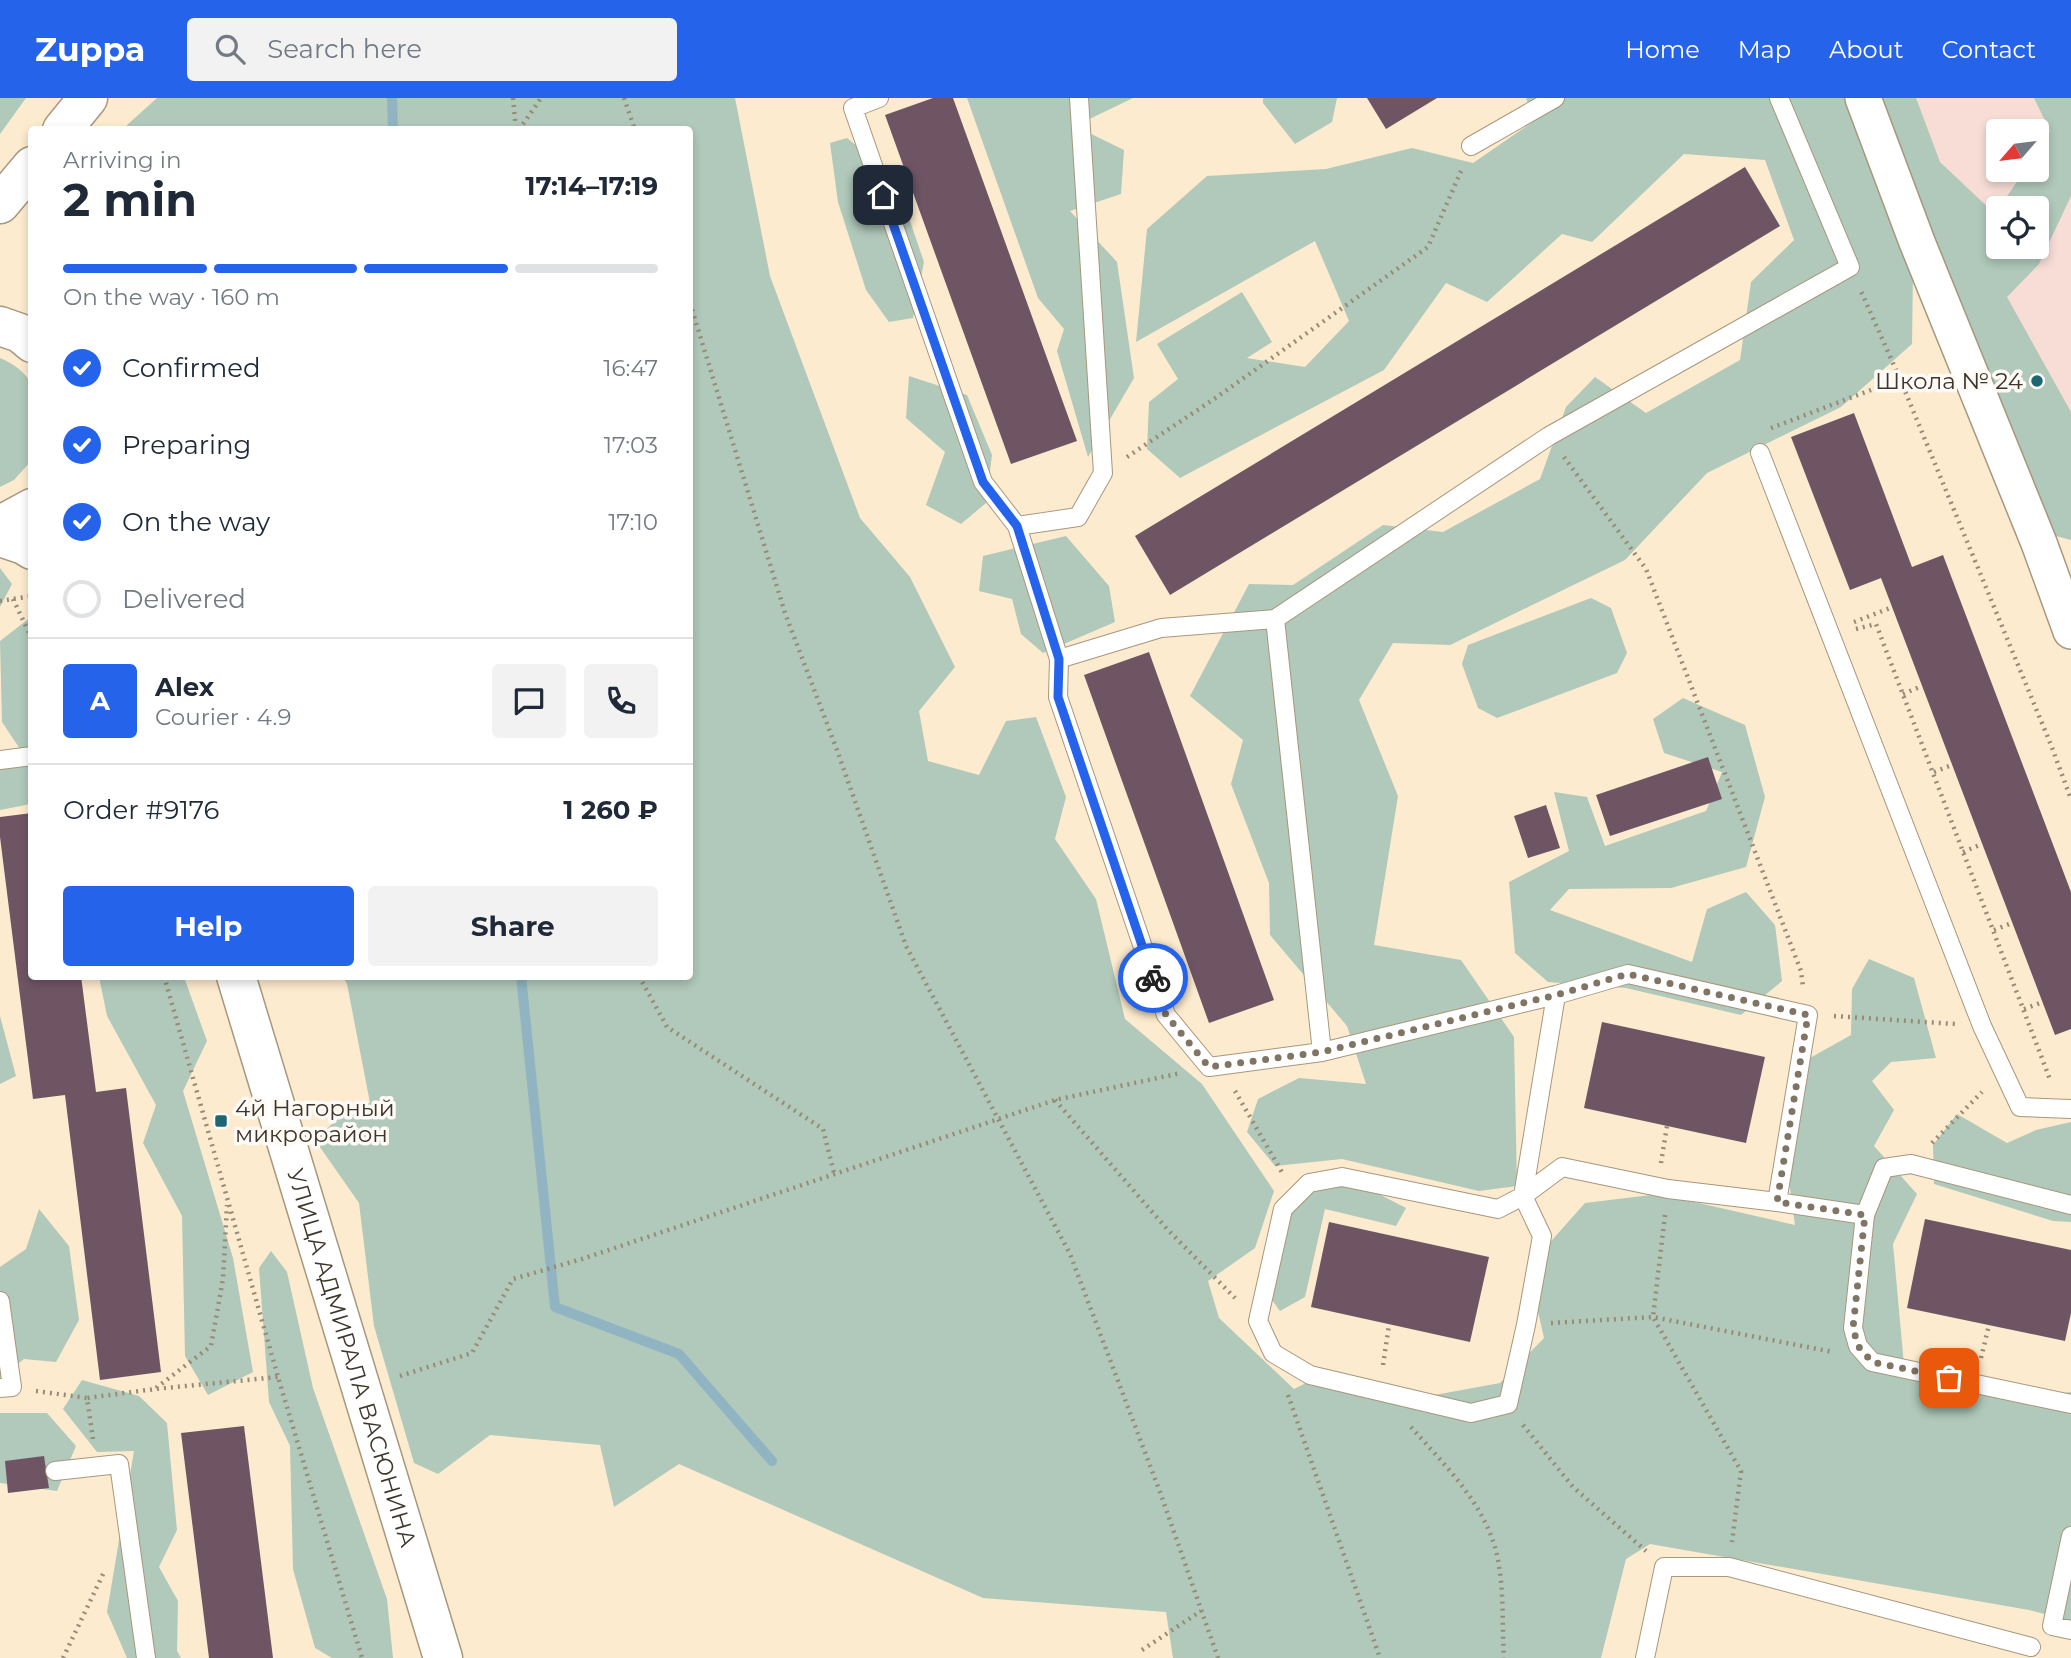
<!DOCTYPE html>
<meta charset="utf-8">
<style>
body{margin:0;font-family:Montserrat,sans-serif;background:#f2f2f3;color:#1f2937;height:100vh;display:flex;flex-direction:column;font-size:26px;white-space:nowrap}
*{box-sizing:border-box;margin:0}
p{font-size:23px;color:#747a83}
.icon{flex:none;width:38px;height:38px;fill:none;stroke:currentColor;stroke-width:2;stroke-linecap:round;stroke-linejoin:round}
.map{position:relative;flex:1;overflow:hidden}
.drawer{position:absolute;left:28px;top:28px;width:665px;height:854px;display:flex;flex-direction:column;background:#fff;border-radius:7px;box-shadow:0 4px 10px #0003}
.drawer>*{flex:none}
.needle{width:46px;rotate:242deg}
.fabs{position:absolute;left:1986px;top:21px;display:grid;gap:14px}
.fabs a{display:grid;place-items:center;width:63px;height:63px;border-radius:7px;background:#fff;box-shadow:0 4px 10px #0003;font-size:35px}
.pin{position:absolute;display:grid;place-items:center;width:60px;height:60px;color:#fff;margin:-30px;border-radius:14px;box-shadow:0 4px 10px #0006}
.courier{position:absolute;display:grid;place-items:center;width:70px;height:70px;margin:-35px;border:5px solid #2563eb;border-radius:50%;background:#fff;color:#222;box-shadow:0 2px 9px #0007}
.head em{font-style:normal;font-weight:700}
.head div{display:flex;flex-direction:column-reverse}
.head{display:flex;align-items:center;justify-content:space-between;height:119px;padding:0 35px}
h1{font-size:46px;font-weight:700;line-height:52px}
.bar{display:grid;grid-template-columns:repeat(4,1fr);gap:10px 7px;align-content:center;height:84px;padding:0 35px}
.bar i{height:9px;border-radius:5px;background:#e0e1e3}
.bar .on{background:#2563eb}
.bar p{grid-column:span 4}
.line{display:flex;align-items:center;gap:18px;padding:0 35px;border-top:2px solid #e0e1e3}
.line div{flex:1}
.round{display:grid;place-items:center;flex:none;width:74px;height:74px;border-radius:7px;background:#f2f2f3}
ol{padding:0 35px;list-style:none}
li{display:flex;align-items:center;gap:21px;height:77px}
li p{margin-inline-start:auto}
li .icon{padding:7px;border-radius:50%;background:#2563eb;color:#fff;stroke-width:4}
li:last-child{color:#747a83}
li i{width:38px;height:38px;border:4px solid #e0e1e3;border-radius:50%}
.action{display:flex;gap:14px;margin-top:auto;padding:14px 35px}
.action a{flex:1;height:80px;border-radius:7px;background:#2563eb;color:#fff;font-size:28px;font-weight:700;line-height:80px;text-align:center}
.action a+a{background:#f2f2f3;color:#1f2937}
header{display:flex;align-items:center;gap:42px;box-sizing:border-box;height:98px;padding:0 35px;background:#2563eb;color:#fff}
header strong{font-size:33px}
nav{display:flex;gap:38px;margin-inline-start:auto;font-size:24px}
.search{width:490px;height:63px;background:#f2f2f3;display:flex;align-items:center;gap:18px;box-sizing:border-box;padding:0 24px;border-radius:7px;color:#747a83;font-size:26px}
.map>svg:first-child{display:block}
</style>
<header>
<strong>Zuppa</strong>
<div class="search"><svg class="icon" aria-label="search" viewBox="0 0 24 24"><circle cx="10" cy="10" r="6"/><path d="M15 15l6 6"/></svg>Search here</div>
<nav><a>Home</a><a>Map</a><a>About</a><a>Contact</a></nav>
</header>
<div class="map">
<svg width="2071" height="1560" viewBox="0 0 2071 1560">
<rect width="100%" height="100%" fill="#fdebcf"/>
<path fill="#f7ddd6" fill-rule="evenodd" d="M 1893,0 L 2071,0 L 2071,423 ZM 1998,33 L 2037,33 L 2037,72 L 1998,72 ZM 1998,110 L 2037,110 L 2037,149 L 1998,149 Z"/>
<path fill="#b0c9bb" d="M 0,0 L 26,0 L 0,36 Z
M 157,0 L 735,0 L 770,178 L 860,420 L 910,479 L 955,569 L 919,613 L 928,663 L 979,677 L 1006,623 L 1036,619 L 1066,699 L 1055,741 L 1096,801 L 1125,921 L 1202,986 L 1274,1093 L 1255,1150 L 1208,1183 L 1219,1220 L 1294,1291 L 1318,1279 L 1429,1298 L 1500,1285 L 1544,1240 L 1528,1169 L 1585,1105 L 1659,1096 L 1795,1127 L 1784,1046 L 1810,960 L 1851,937 L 1852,891 L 1869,861 L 1914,880 L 1936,960 L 1891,964 L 1872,983 L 1894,1012 L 1874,1048 L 1917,1096 L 1893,1146 L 1904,1267 L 2042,1298 L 2071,1294 L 2071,1523 L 2029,1512 L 1650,1446 L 1626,1461 L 1601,1560 L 1173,1560 L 1166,1514 L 983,1500 L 679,1366 L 614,1409 L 600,1347 L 490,1337 L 438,1376 L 414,1365 L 374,1228 L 359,1105 L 315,1042 L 349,1010 L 370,1005 L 347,886 L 343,879 L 690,878 L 690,32 L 125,32 L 127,27 Z
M 967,0 L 1133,0 L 1075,28 L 1124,52 L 1121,96 L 1070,113 L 1117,164 L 1134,280 L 1088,359 L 1057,253 L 1064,231 L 1038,200 Z
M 1263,0 L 1337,0 L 1332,24 L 1295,46 L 1263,5 Z
M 1526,0 L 1846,0 L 1913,175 L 1912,246 L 1841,309 L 1707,375 L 1625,462 L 1450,547 L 1393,545 L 1359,602 L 1398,698 L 1374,847 L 1461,862 L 1514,939 L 1517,1088 L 1479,1093 L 1342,1061 L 1275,1068 L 1247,1034 L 1258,1001 L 1299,980 L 1366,986 L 1347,928 L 1270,837 L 1269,785 L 1231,686 L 1243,642 L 1190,598 L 1249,486 L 1293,487 L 1383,427 L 1443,434 L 1540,381 L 1566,309 L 1595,279 L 1646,315 L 1740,262 L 1751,184 L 1794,142 L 1765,62 L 1684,56 L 1592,144 L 1562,136 L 1487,204 L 1446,185 L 1384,272 L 1180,380 L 1147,351 L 1149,304 L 1178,281 L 1157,246 L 1242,194 L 1272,244 L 1247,260 L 1305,269 L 1349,223 L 1315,143 L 1136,244 L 1147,131 L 1207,78 L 1326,71 L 1412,50 L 1473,65 L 1534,23 Z
M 1879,0 L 1916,0 L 1940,64 L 1995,116 L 1998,111 L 1998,149 L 2037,149 L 2037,110 L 1999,110 L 2025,72 L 2037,72 L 2037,53 L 2050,33 L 2034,0 L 2071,0 L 2071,98 L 2039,166 L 2007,199 L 2071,314 L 2071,442 L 2052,437 Z
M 847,40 L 895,79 L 924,164 L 913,220 L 889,224 L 866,192 L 838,104 L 830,45 Z
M 0,260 C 12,265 26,274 32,287 L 31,363 L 14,382 L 0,389 Z
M 909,278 L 967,297 L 992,357 L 986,405 L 961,426 L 926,407 L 945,354 L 906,320 Z
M 1066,438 L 1109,488 L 1115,524 L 1043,555 L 1021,536 L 1012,501 L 979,493 L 983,458 Z
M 0,470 L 12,486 L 0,509 Z
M 1591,500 L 1611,510 L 1627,555 L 1617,575 L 1497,620 L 1478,610 L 1462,566 L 1468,547 Z
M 31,519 L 31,706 L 0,712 L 0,662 L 30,666 L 2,624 L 0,543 Z
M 1683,600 L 1745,627 L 1765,699 L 1746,769 L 1671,790 L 1569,791 L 1550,812 L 1692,864 L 1707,811 L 1746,794 L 1775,827 L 1782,883 L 1741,917 L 1626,890 L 1548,884 L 1515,855 L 1509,784 L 1569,753 L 1554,694 L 1587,699 L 1605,748 L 1706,713 L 1722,674 L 1664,655 L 1653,621 Z
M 99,879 L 184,879 L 207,943 L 183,993 L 233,1160 L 253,1274 L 208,1297 L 185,1258 L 182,1118 L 143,1045 L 156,1007 L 107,918 Z
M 0,918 L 16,978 L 0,986 Z
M 1957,1016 L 2007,1045 L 2036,1032 L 2071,1024 L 2071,1124 L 2053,1123 L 1934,1086 L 1933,1047 Z
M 1322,1087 L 1369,1091 L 1406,1110 L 1396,1128 L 1325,1111 L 1305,1199 L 1280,1213 L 1258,1183 L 1271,1128 Z
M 39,1111 L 69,1148 L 79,1222 L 56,1264 L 24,1261 L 0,1280 L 0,1169 L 26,1151 Z
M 271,1153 L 287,1174 L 313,1290 L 387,1501 L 393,1560 L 332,1560 L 315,1550 L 293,1471 L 290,1348 L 269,1304 L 259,1170 Z
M 82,1282 L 139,1298 L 167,1325 L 177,1432 L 159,1469 L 178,1503 L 177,1553 L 181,1560 L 127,1560 L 107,1514 L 134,1353 L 97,1354 L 63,1311 Z
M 0,1315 L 47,1315 L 76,1348 L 57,1393 L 0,1385 Z"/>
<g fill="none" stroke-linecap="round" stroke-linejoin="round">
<path stroke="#90b4c2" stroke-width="10" d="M 392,0 L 393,32
M 521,878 L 555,1209 L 679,1256 L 772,1363"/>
</g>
<path fill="#6f5564" d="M 933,0 L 953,0 L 1077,343 L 1011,366 L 885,17 Z
M 1367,0 L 1437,0 L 1386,31 Z
M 1745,69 L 1780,128 L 1170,497 L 1135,438 Z
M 1854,315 L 1912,469 L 1943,457 L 2071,794 L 2071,931 L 2055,937 L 1881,480 L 1850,492 L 1791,339 Z
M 1149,554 L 1274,902 L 1209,925 L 1084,577 Z
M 1708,659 L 1722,701 L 1610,738 L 1596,697 Z
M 1546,707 L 1560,750 L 1528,760 L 1514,718 Z
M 32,715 L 32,878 L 81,878 L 96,994 L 126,990 L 161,1274 L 100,1282 L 65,997 L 33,1001 L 0,739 L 0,719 Z
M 1602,924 L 1765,959 L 1746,1045 L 1584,1010 Z
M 1925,1121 L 2071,1152 L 2071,1215 L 2065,1243 L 1907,1210 Z
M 1329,1124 L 1489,1159 L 1470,1244 L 1311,1209 Z
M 244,1328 L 273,1560 L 209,1560 L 181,1335 Z
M 44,1358 L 49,1390 L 8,1395 L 5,1363 Z"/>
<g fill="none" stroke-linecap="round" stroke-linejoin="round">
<defs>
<path id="service" d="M 879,0 L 853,10 L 983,384 L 1017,428 L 1078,419 L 1103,375 L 1079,0
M 1471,48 L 1555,0
M 1760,355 L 1982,928 L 2020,1009 L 2071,1011
M 1017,428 L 1059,561
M 1275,521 L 1322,954
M 0,662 L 32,658
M 1556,897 L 1523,1098 L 1542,1138 L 1526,1227 L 1508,1306 L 1471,1315 L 1310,1277 L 1273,1255 L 1258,1223 L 1283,1111 L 1309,1085 L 1342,1079 L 1498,1111 L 1523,1098 L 1562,1069 L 1668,1091 L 1777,1104 L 1865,1117
M 1777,1104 L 1808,917 L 1628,876 L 1556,897 L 1322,954 L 1209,969 L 1166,917 L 1058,599 L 1059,561 L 1161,530 L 1275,521 L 1549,338 L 1850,169 L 1779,0
M 2071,1107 L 1911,1066 L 1884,1070 L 1865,1117 L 1853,1230 L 1858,1248 L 1872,1264 L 2071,1306
M 0,1203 L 12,1289 L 0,1290
M 55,1373 L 119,1366 L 146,1560
M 2071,1438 L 2052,1528 L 2071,1532
M 1645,1560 L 1664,1469 L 1729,1469 L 2031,1549"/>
<path id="minor" d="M 1863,0 L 1917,144 L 2039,445 L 2071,533"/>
<g id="tertiary">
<path d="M 62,32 L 88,0"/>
<path d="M 0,106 L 32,68"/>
<path d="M 0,228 L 20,235 L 32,245"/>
<path d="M 0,426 L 6,424 L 32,410"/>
<path d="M 0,439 L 24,447 L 32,452"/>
<path id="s1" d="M 236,878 L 443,1560"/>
</g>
</defs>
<use href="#service" stroke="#a7977d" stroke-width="20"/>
<use href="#minor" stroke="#a7977d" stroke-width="38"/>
<use href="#tertiary" stroke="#a7977d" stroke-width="41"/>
<path stroke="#978b78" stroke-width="4.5" stroke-dasharray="2 5" stroke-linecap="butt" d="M 513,0 L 516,32
M 624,0 L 635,32
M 519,32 L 541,0
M 690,205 L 785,515 L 837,652 L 906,848 L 1070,1156 L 1160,1394 L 1218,1560
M 1900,281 L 2051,647 L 2071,701
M 1771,330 L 1900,281 L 1860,191
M 1127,359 L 1217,299 L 1428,149 L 1461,73
M 1564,359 L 1646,471 L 1801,873 L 1803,889
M 13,501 L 32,541
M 0,503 L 32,498
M 1854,524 L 1893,509
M 1856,531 L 1876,526 L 2051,984
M 1903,596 L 1922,588
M 1934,674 L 1952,667
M 1963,754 L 1982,746
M 1994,832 L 2012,825
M 164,878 L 278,1279 L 362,1560
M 639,878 L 667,929 L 823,1031 L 834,1075
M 2024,911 L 2043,904
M 1834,918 L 1955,926
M 1235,993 L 1283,1076
M 1055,1002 L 1167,1131 L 1235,1200
M 1932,1045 L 1982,994
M 1661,1065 L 1667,1028
M 1665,1117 L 1653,1219 L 1741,1373 L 1732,1444
M 1551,1225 L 1653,1219 L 1833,1254
M 1981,1260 L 1989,1227
M 1383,1267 L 1389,1227
M 400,1278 L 472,1255 L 513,1181 L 582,1161 L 1055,1002 L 1181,975
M 156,1290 L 211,1248 L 223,1181 L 227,1107
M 36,1293 L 87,1300
M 1288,1297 L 1380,1560
M 1523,1327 L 1573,1389 L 1646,1453
M 1411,1329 C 1447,1370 1491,1411 1499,1468 C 1504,1498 1502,1530 1504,1560
M 93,1341 L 87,1300 L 155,1291 L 278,1279
M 1142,1552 L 1201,1513
M 63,1560 L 105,1472"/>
<use href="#service" stroke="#fff" stroke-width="18"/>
<use href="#minor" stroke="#fff" stroke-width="35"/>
<use href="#tertiary" stroke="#fff" stroke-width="38"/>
</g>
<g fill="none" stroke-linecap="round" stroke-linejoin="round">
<path stroke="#807564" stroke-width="7" stroke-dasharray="0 12.6" d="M 1153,880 L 1166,917 L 1209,969 L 1322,954 L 1556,897 L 1628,876 L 1808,917 L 1777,1104 L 1865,1117 L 1853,1230 L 1858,1248 L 1872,1264 L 1949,1280"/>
<path stroke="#2563eb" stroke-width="9" d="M 883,97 L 983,384 L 1017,428 L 1059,561 L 1058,599 L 1153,880"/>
</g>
<g fill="#1c6772" stroke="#fefaf5" stroke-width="2.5">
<circle cx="2037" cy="283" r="7"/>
<rect x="214" y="1016" width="14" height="14" rx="3.5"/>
</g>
<g text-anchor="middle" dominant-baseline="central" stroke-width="7" stroke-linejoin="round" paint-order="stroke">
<g font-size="23" fill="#3d362b" stroke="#fefaf5" text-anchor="end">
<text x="2023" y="283">Школа № 24</text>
<text x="235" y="1010" text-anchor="start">4й Нагорный<tspan x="235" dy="26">микрорайон</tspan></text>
</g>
<g font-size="23" fill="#3d362b" stroke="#fefaf5">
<text stroke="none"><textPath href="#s1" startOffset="399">УЛИЦА АДМИРАЛА ВАСЮНИНА</textPath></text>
</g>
</g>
</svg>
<div class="fabs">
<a><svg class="needle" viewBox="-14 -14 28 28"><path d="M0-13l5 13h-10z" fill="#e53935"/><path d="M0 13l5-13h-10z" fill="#747a83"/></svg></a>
<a><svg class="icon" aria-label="locate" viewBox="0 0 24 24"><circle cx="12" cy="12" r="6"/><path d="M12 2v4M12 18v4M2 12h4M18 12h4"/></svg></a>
</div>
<div class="pin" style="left:1949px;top:1280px;background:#ea580c"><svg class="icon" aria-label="bag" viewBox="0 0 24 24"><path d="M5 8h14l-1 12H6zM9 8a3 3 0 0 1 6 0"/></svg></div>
<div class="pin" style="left:883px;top:97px;background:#1f2937"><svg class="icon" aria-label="home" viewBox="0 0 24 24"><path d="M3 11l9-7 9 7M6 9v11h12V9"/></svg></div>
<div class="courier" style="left:1153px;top:880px"><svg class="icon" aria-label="bike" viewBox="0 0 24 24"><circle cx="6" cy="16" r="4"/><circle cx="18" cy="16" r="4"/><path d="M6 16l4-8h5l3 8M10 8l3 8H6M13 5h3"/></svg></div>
<section class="drawer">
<div class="head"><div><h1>2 min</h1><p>Arriving in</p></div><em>17:14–17:19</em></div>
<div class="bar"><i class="on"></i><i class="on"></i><i class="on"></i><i></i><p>On the way · 160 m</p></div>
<ol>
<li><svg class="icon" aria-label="check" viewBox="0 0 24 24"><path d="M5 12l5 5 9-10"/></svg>Confirmed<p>16:47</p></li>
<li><svg class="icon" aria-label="check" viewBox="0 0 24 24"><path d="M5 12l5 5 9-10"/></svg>Preparing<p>17:03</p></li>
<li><svg class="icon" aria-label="check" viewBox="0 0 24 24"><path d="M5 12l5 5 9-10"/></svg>On the way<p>17:10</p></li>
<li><i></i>Delivered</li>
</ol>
<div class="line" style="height:126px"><b class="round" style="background:#2563eb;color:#fff">A</b><div><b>Alex</b><p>Courier · 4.9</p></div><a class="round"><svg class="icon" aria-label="chat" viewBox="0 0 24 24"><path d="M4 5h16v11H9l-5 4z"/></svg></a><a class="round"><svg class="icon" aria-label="phone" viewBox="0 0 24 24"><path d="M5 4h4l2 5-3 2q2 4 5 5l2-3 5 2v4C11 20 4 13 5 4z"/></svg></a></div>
<div class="line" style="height:91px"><div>Order #9176</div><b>1 260 ₽</b></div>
<div class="action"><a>Help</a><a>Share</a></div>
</section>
</div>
